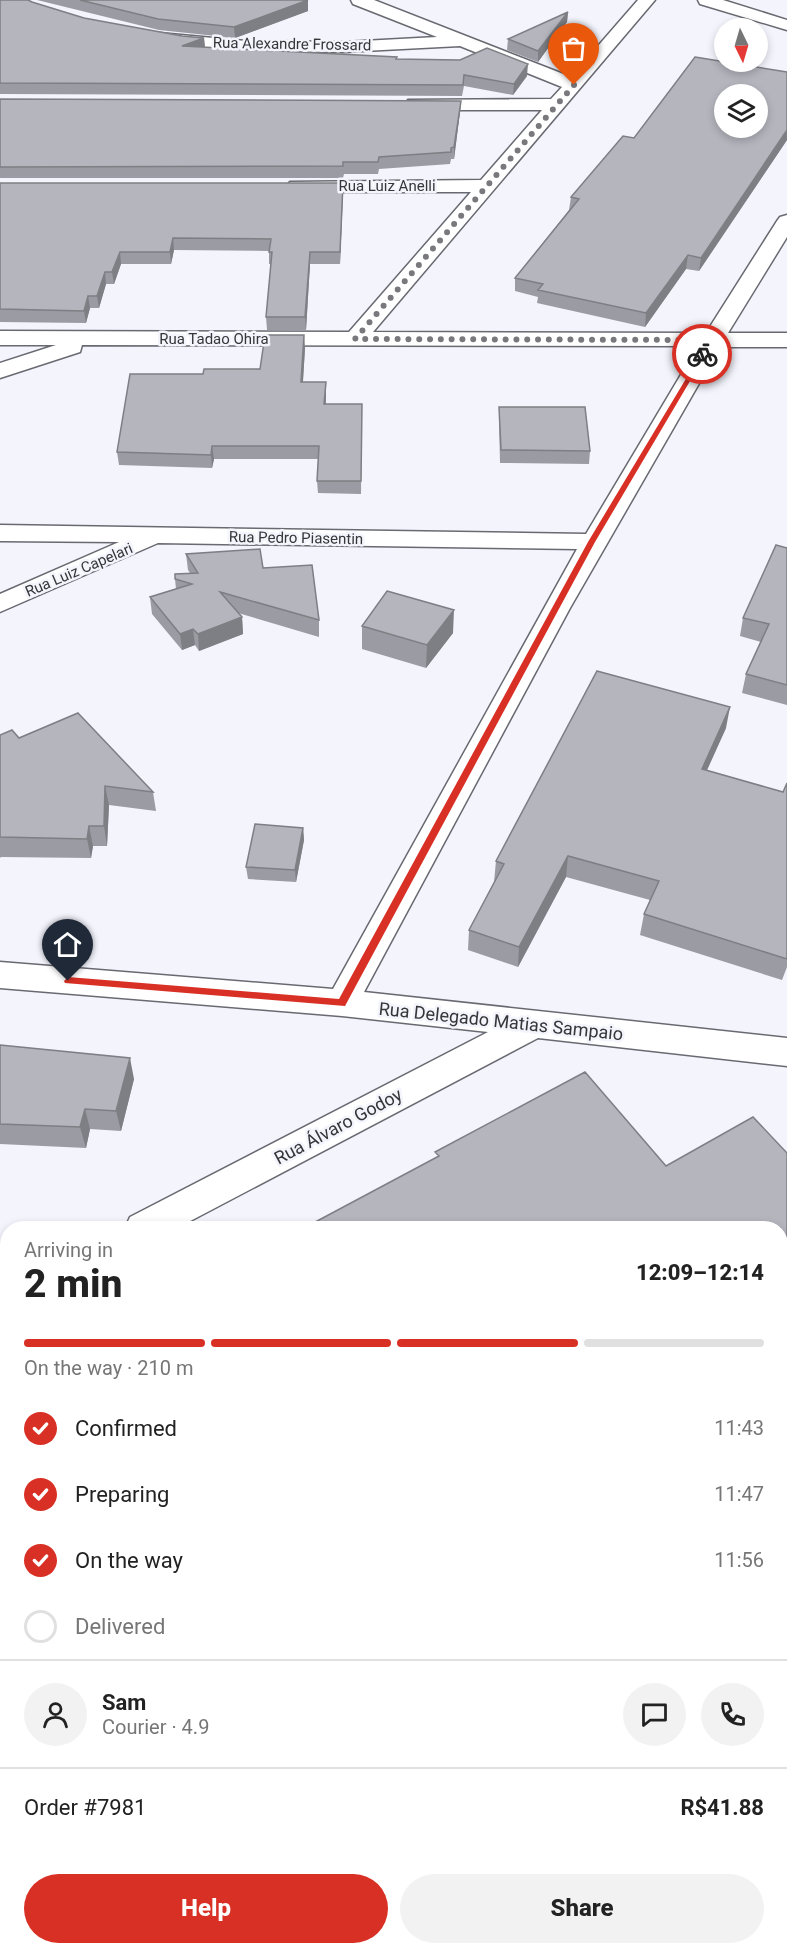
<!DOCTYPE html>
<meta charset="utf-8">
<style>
body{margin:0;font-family:Roboto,sans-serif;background:#f2f2f2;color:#222;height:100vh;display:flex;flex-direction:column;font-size:22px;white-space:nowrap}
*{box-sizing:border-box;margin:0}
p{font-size:20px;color:#767676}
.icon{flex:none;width:33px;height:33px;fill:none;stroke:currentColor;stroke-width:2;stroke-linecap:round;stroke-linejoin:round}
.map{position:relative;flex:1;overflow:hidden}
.panel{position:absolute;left:0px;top:1221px;width:788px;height:734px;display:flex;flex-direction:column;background:#fff;border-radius:24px 24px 0 0;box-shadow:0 3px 9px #0003}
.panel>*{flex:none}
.needle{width:39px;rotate:175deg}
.fabs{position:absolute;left:714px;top:18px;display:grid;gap:12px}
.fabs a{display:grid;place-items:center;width:54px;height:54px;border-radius:50%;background:#fff;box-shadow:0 3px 9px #0003;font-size:30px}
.pin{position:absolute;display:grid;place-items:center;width:51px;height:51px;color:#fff;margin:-62px -26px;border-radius:50% 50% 50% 0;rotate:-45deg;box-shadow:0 0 6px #0007}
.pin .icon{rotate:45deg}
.courier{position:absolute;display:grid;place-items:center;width:60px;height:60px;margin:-30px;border:4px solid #d93025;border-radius:50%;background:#fff;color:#222;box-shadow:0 2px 8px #0007}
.headline em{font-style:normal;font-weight:800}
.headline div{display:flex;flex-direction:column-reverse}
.headline{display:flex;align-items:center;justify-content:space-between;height:102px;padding:0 24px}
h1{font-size:39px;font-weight:800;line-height:45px}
.bar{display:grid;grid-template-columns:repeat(4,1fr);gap:9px 6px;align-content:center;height:72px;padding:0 24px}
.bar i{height:8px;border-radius:4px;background:#e0e0e0}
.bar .current{background:#d93025}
.bar p{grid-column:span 4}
.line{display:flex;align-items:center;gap:15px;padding:0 24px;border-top:2px solid #e0e0e0}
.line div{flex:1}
.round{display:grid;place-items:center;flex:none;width:63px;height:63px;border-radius:32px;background:#f2f2f2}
ol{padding:0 24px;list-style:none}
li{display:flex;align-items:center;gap:18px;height:66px}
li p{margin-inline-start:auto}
li .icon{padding:6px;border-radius:50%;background:#d93025;color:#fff;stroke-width:4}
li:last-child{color:#767676}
li i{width:33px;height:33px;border:3px solid #e0e0e0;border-radius:50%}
.button{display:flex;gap:12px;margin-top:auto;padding:12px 24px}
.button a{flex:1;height:69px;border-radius:36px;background:#d93025;color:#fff;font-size:24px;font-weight:800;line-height:69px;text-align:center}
.button a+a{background:#f2f2f2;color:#222}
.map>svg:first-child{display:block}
</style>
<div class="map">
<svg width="787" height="1954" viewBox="0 0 787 1954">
<rect width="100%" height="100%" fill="#f3f4fc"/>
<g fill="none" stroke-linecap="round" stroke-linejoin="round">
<defs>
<path id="minor" d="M 351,0 L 374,0 L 571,77 L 638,0 L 655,0 L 373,332 L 706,333 L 777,221 L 780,217 L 787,215 L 787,237 L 728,333 L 787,333 L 787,347 L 720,347 L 570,608 L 364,992 L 787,1038 L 787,1066 L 538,1038 L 177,1228 L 125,1228 L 130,1217 L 488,1032 L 342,1016 L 0,988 L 0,962 L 333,989 L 577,549 L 158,543 L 0,612 L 0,594 L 119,542 L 0,541 L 0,525 L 586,534 L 698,346 L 82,345 L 80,352 L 0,378 L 0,363 L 56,345 L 0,345 L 0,331 L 349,332 L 471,192 L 297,192 L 290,190 L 287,186 L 290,182 L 481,180 L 542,110 L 415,110 L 408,108 L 406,104 L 408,100 L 551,99 L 562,87 L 460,46 L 344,52 L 246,51 L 159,43 L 150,38 L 159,33 L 246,41 L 344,42 L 437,37 L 353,4 Z
M 698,0 L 723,0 L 787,20 L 787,30 L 700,4 Z
M 8,1282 L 8,1317 L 0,1320 L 0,1285 Z
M 787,1471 L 787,1512 L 780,1515 L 780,1474 Z
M 8,1922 L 8,1947 L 32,1947 L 29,1954 L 0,1954 L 0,1925 Z
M 395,1947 L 445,1947 L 446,1954 L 396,1954 Z"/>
</defs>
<use href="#minor" stroke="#696a71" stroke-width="3"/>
<use href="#minor" fill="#fff" fill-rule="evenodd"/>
</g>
<path fill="#9b9ca3" d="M 0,0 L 32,2 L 84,18 L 182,36 L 204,38 L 205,47 L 397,57 L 397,59 L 527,76 L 513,95 L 464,86 L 462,96 L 0,94 Z
M 37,0 L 308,0 L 308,11 L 235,38 L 159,30 Z
M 568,12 L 567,22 L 538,62 L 507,50 L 508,39 Z
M 787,72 L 787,140 L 699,271 L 686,269 L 645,327 L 537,303 L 538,297 L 515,291 L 515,278 L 569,210 L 571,197 L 634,138 Z
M 0,99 L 461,101 L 460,112 L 454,159 L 451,159 L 450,164 L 379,169 L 378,174 L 344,174 L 343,178 L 0,178 Z
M 0,183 L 343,183 L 340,264 L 310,264 L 306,330 L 267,330 L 266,317 L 271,264 L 269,264 L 269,251 L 174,250 L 171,264 L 121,264 L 114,284 L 106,284 L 99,308 L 90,308 L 86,323 L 0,322 Z
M 305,348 L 303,382 L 326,382 L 326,404 L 362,404 L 361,494 L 318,493 L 317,481 L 319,459 L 214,459 L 212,468 L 119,465 L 117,452 L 203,374 L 260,369 Z
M 499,407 L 590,451 L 589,464 L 500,463 L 499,419 Z
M 787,548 L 787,705 L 742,693 L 746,674 L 761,642 L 740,636 L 743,618 Z
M 186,554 L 263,568 L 319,620 L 319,637 L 238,613 L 242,617 L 243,634 L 199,651 L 195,645 L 182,650 L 152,614 L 150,597 L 176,589 L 175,579 L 190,573 L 188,570 Z
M 362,626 L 453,633 L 426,668 L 362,649 Z
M 726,728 L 707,770 L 783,792 L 787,783 L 787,967 L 782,980 L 640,935 L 644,914 L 650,900 L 566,877 L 518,967 L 468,950 L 469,930 L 494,882 L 496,861 Z
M 0,735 L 19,738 L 153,792 L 156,811 L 109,805 L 107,846 L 93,846 L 91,858 L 1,857 L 0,858 Z
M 303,828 L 304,840 L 296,882 L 248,879 L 246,867 Z
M 0,1045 L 134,1079 L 121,1131 L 90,1129 L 86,1148 L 0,1144 Z
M 643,1947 L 780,1947 L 787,1954 L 647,1954 Z"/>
<path fill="#7e7f84" d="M 308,0 L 308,11 L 235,38 L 234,27 Z
M 568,12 L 567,22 L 538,62 L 538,51 Z
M 204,38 L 205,49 L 182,46 Z
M 528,64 L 527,76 L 513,95 L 514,84 Z
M 461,101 L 460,112 L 454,159 L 454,147 Z
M 787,130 L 787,140 L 699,271 L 701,258 Z
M 343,183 L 343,194 L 340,264 L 340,252 Z
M 173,238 L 174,250 L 171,264 L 170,252 Z
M 120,252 L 121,264 L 114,284 L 112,272 Z
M 310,252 L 310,264 L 306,330 L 305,317 Z
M 688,255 L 686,269 L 645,327 L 646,313 Z
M 105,272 L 106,284 L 99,308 L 97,296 Z
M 88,296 L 90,308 L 86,323 L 84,311 Z
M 304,335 L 305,348 L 302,395 L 301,382 Z
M 326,382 L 326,395 L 325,417 L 324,404 Z
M 212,446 L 214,459 L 212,468 L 211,455 Z
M 454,610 L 453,633 L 426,668 L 427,645 Z
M 242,617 L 243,634 L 199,651 L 198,634 Z
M 193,629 L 195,645 L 182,650 L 180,634 Z
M 730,707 L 726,728 L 698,790 L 702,769 Z
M 105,786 L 109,805 L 107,846 L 104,826 Z
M 89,826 L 93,846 L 91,858 L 87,839 Z
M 303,828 L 304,840 L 296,882 L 295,870 Z
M 568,856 L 566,877 L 518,967 L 519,947 Z
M 130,1058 L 134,1079 L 121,1131 L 116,1111 Z
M 85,1109 L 90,1129 L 86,1148 L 80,1127 Z
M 787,1322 L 787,1337 L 780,1341 L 780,1326 Z
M 8,1547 L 8,1568 L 0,1573 L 0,1551 Z
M 4,1762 L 8,1767 L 8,1779 L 0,1784 L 0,1764 Z"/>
<path fill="#b4b5bd" stroke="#7e7f84" stroke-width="1.5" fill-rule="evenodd" d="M 0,0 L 28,0 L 32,2 L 84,18 L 182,36 L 204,38 L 182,46 L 397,57 L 396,59 L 460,60 L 487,48 L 528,64 L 514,84 L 464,75 L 463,85 L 0,83 Z
M 80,0 L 308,0 L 234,27 L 158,19 Z
M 568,12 L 538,51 L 508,39 Z
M 695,57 L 787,72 L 787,130 L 701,258 L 688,255 L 646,313 L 538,290 L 543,284 L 515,278 L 579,199 L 571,197 L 623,136 L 634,138 ZM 724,94 L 758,94 L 758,128 L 724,128 Z
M 0,99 L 461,101 L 454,147 L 451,148 L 451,152 L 379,157 L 378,162 L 343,162 L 343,166 L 0,167 Z
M 0,183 L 343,183 L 340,252 L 310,252 L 305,317 L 266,317 L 272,252 L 269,252 L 271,239 L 173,238 L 170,252 L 120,252 L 112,272 L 105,272 L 97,296 L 88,296 L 84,311 L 0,309 Z
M 265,335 L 304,335 L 301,382 L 326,382 L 324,404 L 362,404 L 361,481 L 317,481 L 319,446 L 212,446 L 211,455 L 117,452 L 130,374 L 203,374 L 204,369 L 260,369 Z
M 499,407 L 585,407 L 590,451 L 501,450 Z
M 776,545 L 787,548 L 787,685 L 746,674 L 769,624 L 743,618 Z
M 260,549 L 263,568 L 312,565 L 319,620 L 220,592 L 242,617 L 198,634 L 193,629 L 180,634 L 150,597 L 192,584 L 175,579 L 175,574 L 198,573 L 186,554 Z
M 387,591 L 454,610 L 427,645 L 362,626 Z
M 597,671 L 730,707 L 702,769 L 783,792 L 787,783 L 787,959 L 644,914 L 659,881 L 568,856 L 519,947 L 469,930 L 504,864 L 496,861 Z
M 78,713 L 153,792 L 105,786 L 104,826 L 89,826 L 87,839 L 0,837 L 0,735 L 12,730 L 19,738 Z
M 255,824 L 303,828 L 295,870 L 246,867 Z
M 0,1045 L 130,1058 L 116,1111 L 85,1109 L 80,1127 L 0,1124 Z
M 585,1072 L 666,1166 L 753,1117 L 787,1153 L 787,1322 L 780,1326 L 780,1228 L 304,1228 L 439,1156 L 435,1152 Z
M 8,1391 L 8,1547 L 0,1551 L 0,1395 Z
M 8,1646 L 8,1768 L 7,1769 L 4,1762 L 0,1764 L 0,1651 Z
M 787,1667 L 787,1954 L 658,1954 L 654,1947 L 780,1947 L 780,1670 Z"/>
<path fill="#d93025" d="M 702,352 L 706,354 L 595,542 L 345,1006 L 65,983 L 64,981 L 68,977 L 339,999 L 588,542 Z"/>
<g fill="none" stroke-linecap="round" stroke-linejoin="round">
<path stroke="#78787d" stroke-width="6" stroke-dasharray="0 10.8" d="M 574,85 L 355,339 L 710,340 L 702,354"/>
</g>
<g text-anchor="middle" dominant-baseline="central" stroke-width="5" stroke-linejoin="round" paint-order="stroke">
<g font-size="15" fill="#363639" stroke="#f3f4fc">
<text transform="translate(292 44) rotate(1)">Rua Alexandre Frossard</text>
<text x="387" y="186">Rua Luiz Anelli</text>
<text x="214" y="339">Rua Tadao Ohira</text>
<text transform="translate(296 538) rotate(1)">Rua Pedro Piasentin</text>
<text transform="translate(79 570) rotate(-23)">Rua Luiz Capelari</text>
</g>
<g font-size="18" fill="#363639" stroke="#f3f4fc">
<text transform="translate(501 1021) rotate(6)">Rua Delegado Matias Sampaio</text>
<text transform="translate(338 1126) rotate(-28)">Rua Álvaro Godoy</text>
</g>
</g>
</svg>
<div class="fabs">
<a><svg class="needle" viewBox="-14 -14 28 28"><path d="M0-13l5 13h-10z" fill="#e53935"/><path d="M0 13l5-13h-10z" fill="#767676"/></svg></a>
<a><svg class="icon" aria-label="layers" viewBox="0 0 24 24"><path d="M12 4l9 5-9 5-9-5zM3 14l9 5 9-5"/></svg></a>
</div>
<div class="pin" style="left:574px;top:85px;background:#ea580c"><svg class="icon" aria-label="bag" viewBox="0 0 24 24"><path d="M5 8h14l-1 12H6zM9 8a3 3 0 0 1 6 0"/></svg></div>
<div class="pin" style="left:68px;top:981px;background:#1f2937"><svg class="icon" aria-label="home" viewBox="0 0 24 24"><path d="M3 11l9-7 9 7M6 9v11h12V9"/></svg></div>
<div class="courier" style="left:702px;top:354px"><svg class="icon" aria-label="bike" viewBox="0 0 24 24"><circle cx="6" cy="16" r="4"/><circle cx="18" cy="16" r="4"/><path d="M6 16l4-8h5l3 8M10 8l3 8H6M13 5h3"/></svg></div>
<section class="panel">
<div class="headline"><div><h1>2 min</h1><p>Arriving in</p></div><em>12:09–12:14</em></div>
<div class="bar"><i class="current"></i><i class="current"></i><i class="current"></i><i></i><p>On the way · 210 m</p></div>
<ol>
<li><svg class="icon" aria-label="check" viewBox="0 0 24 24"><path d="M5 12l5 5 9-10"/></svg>Confirmed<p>11:43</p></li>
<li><svg class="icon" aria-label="check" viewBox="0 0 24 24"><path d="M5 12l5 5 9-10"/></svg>Preparing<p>11:47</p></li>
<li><svg class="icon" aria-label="check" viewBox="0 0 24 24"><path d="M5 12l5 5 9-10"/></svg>On the way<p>11:56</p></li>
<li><i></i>Delivered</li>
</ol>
<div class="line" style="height:108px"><a class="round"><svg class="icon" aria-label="person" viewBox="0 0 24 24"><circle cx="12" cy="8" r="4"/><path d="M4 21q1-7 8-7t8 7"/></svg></a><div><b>Sam</b><p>Courier · 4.9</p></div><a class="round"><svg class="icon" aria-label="chat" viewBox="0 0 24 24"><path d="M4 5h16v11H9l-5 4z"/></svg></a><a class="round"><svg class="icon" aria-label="phone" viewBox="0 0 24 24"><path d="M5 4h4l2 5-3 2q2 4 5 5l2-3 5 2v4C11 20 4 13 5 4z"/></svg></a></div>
<div class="line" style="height:78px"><div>Order #7981</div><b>R$41.88</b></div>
<div class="button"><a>Help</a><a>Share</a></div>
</section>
</div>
